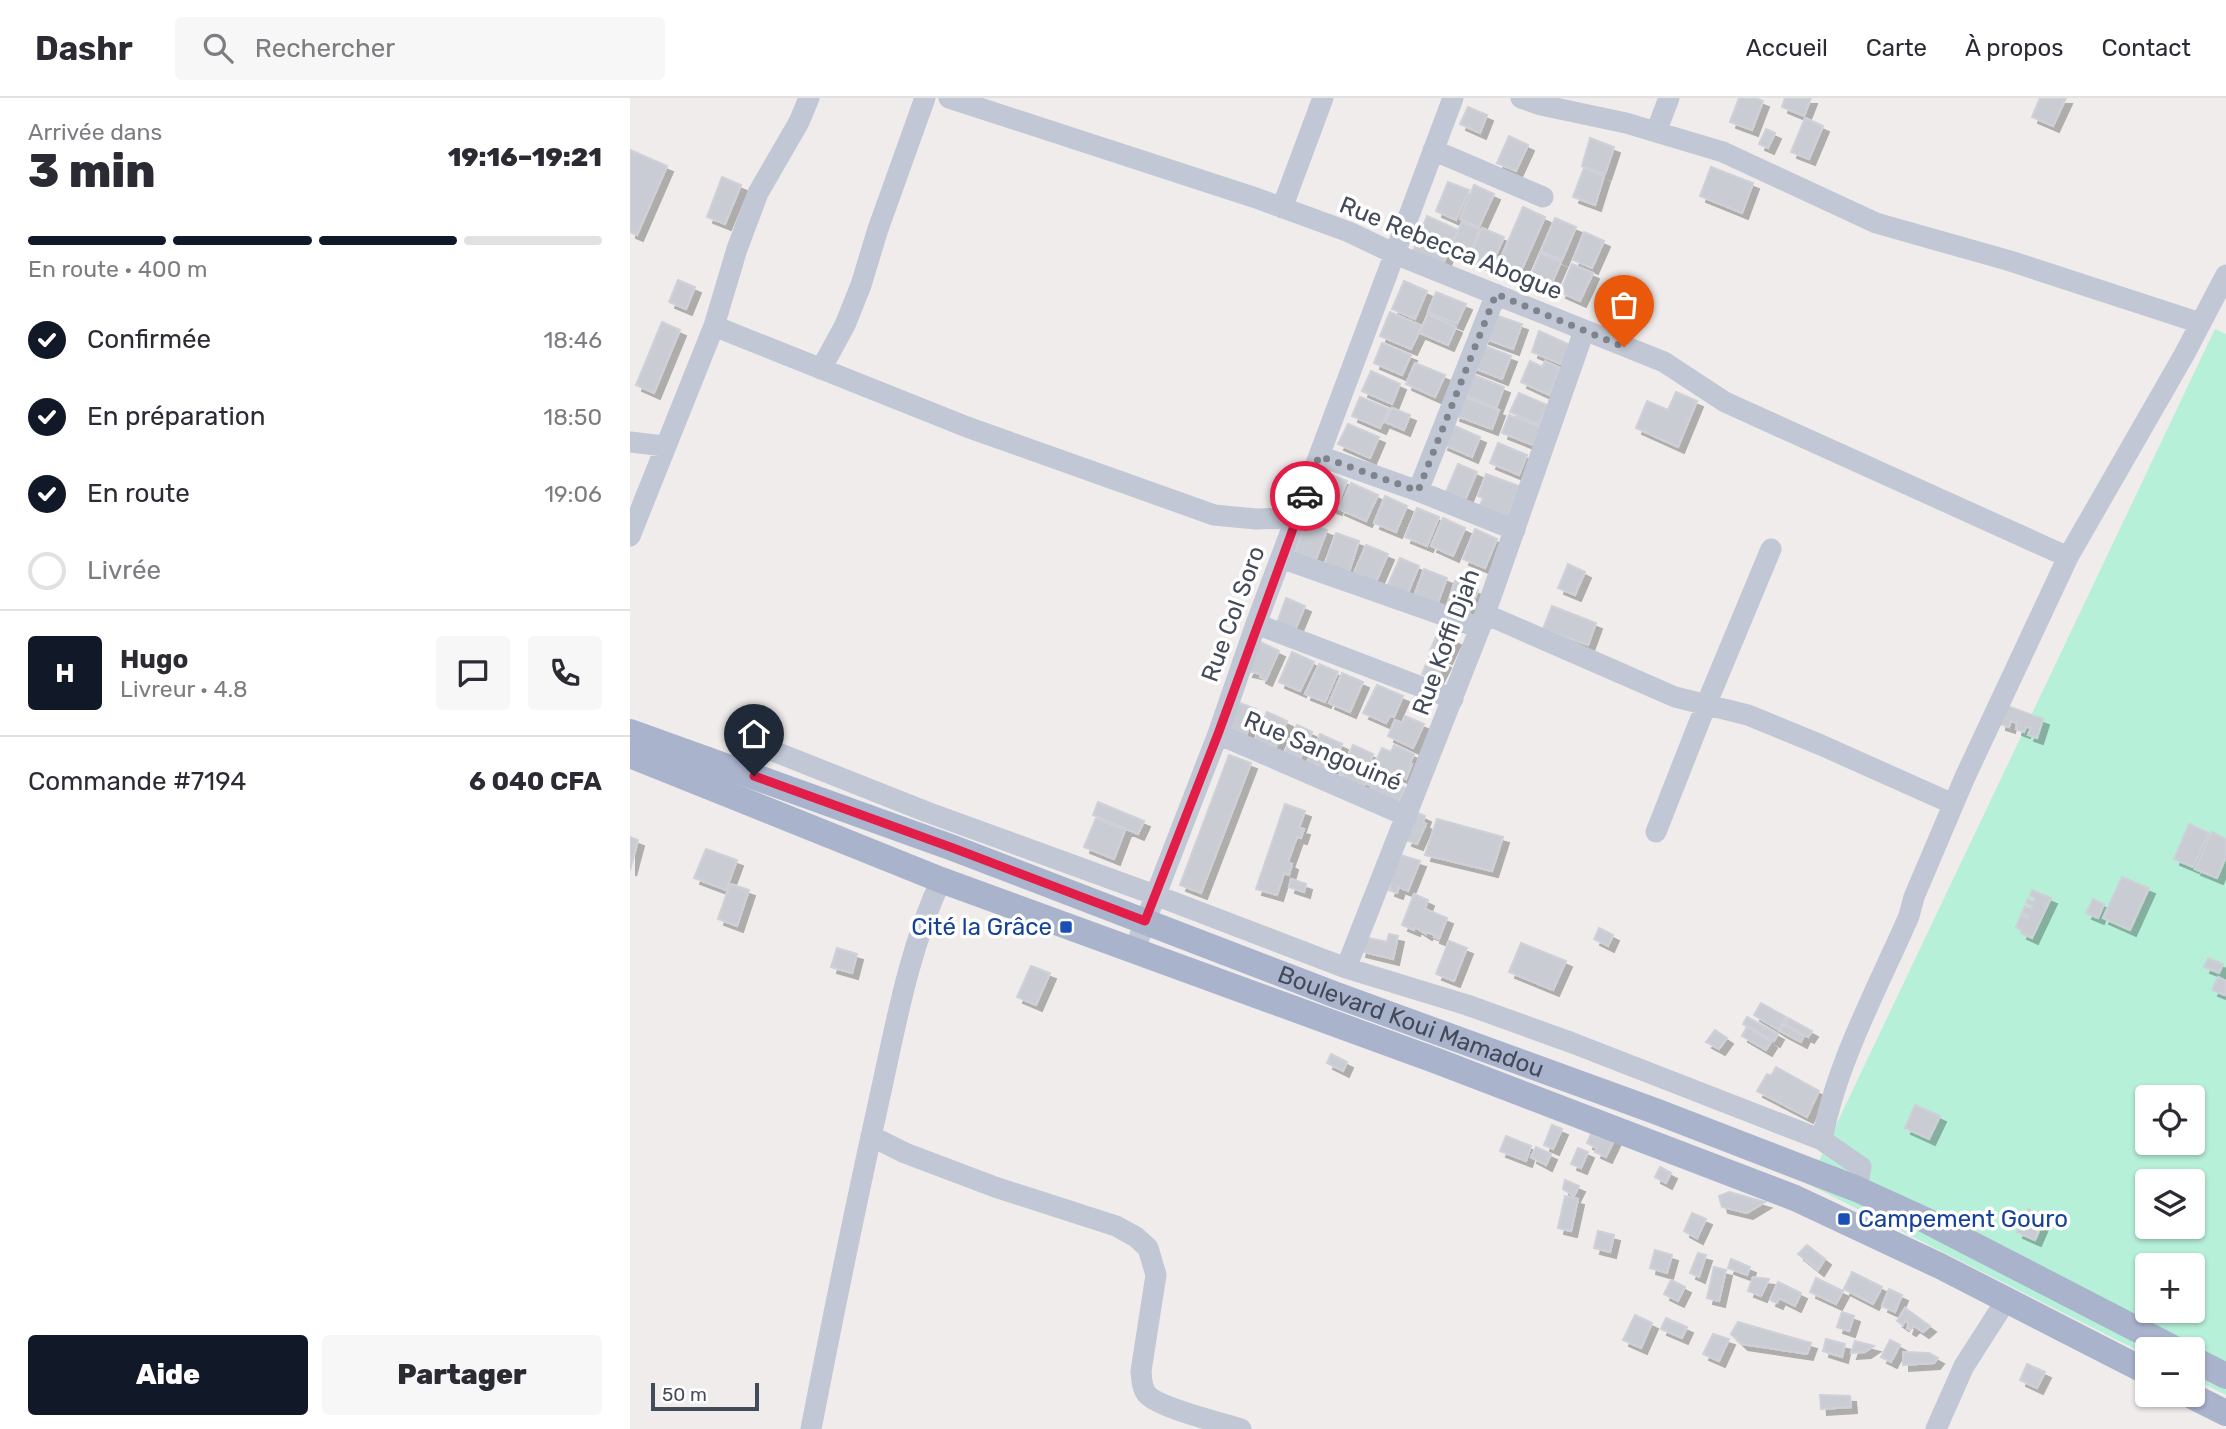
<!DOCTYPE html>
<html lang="fr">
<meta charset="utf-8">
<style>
body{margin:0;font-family:Rubik,sans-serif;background:#f7f7f7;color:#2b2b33;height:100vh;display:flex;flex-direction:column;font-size:26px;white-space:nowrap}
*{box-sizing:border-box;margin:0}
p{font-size:23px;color:#7c7c81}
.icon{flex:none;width:38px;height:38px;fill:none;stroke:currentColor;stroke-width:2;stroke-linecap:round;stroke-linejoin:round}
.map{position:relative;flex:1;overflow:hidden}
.sheet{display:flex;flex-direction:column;background:#fff;width:630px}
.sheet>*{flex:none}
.controls{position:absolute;left:1505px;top:987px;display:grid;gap:14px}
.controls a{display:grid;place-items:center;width:70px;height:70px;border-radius:7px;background:#fff;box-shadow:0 2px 5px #0004;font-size:35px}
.scale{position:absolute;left:21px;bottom:18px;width:108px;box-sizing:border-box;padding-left:7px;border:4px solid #434a59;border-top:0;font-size:19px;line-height:24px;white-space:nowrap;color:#434a59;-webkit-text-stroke:5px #fff;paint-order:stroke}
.pin{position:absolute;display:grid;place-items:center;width:60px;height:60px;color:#fff;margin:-72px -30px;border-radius:50% 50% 50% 0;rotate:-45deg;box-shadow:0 0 7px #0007}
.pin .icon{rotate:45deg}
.courier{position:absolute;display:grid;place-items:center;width:70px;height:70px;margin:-35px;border:5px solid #e11d48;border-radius:50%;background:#fff;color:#222;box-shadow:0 2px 9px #0007}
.head em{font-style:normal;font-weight:800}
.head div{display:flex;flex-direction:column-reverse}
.head{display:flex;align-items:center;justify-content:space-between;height:119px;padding:0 28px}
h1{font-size:46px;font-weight:800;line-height:52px}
.bar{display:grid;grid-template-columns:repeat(4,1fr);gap:10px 7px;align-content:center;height:84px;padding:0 28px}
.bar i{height:9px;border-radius:5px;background:#e1e1e2}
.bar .selected{background:#111827}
.bar p{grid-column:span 4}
.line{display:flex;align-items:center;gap:18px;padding:0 28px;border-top:2px solid #e1e1e2}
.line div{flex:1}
.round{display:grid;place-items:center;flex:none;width:74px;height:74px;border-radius:7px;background:#f7f7f7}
ol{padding:0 28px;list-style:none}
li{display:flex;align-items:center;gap:21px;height:77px}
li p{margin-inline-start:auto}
li .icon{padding:7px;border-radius:50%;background:#111827;color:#fff;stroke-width:4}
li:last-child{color:#7c7c81}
li i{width:38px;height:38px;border:4px solid #e1e1e2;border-radius:50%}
.action{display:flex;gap:14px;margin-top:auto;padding:14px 28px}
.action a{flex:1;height:80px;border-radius:7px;background:#111827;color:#fff;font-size:28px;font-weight:800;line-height:80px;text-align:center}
.action a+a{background:#f7f7f7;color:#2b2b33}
header{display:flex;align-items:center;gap:42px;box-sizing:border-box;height:98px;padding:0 35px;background:#fff;border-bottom:2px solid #e1e1e2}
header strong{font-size:33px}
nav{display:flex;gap:38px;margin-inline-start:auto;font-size:24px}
.search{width:490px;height:63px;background:#f7f7f7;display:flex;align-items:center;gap:18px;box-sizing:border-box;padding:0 24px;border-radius:7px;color:#7c7c81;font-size:26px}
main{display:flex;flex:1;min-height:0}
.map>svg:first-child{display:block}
</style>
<header>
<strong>Dashr</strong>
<div class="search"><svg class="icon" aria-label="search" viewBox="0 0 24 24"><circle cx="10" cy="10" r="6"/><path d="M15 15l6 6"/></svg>Rechercher</div>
<nav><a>Accueil</a><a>Carte</a><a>À propos</a><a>Contact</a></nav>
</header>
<main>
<section class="sheet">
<div class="head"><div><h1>3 min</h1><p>Arrivée dans</p></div><em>19:16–19:21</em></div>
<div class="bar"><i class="selected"></i><i class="selected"></i><i class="selected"></i><i></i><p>En route · 400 m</p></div>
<ol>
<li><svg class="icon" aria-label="check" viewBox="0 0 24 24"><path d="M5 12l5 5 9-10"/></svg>Confirmée<p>18:46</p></li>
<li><svg class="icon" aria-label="check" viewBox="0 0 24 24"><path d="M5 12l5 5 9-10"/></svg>En préparation<p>18:50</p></li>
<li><svg class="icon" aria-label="check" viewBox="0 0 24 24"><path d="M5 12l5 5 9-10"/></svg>En route<p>19:06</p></li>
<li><i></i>Livrée</li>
</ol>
<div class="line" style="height:126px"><b class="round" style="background:#111827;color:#fff">H</b><div><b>Hugo</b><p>Livreur · 4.8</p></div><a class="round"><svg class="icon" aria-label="chat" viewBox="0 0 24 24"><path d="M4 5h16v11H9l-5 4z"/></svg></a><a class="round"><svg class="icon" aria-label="phone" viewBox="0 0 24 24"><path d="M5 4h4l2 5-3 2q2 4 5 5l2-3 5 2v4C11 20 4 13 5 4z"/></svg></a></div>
<div class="line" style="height:91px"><div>Commande #7194</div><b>6 040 CFA</b></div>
<div class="action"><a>Aide</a><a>Partager</a></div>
</section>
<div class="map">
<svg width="1596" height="1331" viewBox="0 0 1596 1331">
<defs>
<filter id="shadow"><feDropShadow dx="6" dy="6" stdDeviation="0" flood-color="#0004"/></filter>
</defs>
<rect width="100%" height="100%" fill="#efeceb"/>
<path fill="#b6f0d9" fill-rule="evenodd" d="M 1585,231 L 1596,236 L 1596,1297 L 1563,1280 L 1563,1251 L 1517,1251 L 1517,1257 L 1178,1086 ZM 1517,999 L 1563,999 L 1563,1045 L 1517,1045 ZM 1517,1083 L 1563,1083 L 1563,1129 L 1517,1129 ZM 1517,1167 L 1563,1167 L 1563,1213 L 1517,1213 Z"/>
<path fill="#caccd4" stroke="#cfd0d8" stroke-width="2" filter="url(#shadow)" d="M 1109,0 L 1125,0 L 1133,3 L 1122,32 L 1100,24 Z
M 1155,0 L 1181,0 L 1174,18 L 1152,9 Z
M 1410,0 L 1436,0 L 1423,28 L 1402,19 Z
M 838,9 L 857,17 L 850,35 L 830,26 Z
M 1175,20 L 1193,28 L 1179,61 L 1161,54 Z
M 1136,31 L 1145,35 L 1138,50 L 1129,46 Z
M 879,38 L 898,47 L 886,73 L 867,65 Z
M 960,40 L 984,49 L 975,76 L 952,68 Z
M 0,52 L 37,68 L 7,137 L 0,134 Z
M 1081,69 L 1123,85 L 1112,115 L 1070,98 Z
M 954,70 L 974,78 L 965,107 L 943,99 Z
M 92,79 L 111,87 L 95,126 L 77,119 Z
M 818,84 L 839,92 L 826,122 L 806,113 Z
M 844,87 L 864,96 L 849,129 L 830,121 Z
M 893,109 L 915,119 L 888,180 L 866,171 Z
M 797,118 L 828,132 L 813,166 L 783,153 Z
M 925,120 L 946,129 L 932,162 L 911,153 Z
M 832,124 L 850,131 L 838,159 L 820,152 Z
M 852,130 L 874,139 L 860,170 L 839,161 Z
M 954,134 L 974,143 L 962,170 L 943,162 Z
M 910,155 L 931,164 L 920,189 L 900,180 Z
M 942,166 L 963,175 L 950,203 L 930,194 Z
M 48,182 L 65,189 L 56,211 L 39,204 Z
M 774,183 L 797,193 L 785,221 L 762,211 Z
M 806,194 L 836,206 L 827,226 L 798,214 Z
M 760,214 L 792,228 L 781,251 L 750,238 Z
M 798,216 L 826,229 L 818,247 L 790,235 Z
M 862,216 L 892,226 L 883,251 L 853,240 Z
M 32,224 L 50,232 L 24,295 L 6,287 Z
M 909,233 L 940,247 L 931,266 L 902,254 Z
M 752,245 L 781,257 L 772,277 L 744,265 Z
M 850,246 L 881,258 L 872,281 L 841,269 Z
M 900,263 L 912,269 L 915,263 L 930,270 L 919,297 L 891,284 Z
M 785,265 L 815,277 L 805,299 L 776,286 Z
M 741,273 L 770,286 L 762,306 L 732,293 Z
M 839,275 L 874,289 L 866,310 L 831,295 Z
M 1046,294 L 1067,303 L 1048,349 L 1006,330 L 1017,303 L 1038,312 Z
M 889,295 L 917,307 L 909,327 L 880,314 Z
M 831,298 L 869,312 L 862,331 L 824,317 Z
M 730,299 L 759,311 L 750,330 L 722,318 Z
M 762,310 L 780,317 L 774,332 L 755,324 Z
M 879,317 L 910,329 L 903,347 L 872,335 Z
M 718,326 L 749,339 L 740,360 L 708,346 Z
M 820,326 L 850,339 L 842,359 L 812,346 Z
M 868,345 L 897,357 L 889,377 L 860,365 Z
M 828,366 L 847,374 L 835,402 L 816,394 Z
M 693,373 L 717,383 L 706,411 L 682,402 Z
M 856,376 L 889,388 L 877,421 L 849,410 L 853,400 L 848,398 Z
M 721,385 L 748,397 L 736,423 L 709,411 Z
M 755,398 L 777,408 L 766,434 L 744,425 Z
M 787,410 L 809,419 L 797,448 L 775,439 Z
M 813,420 L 835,430 L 823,458 L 801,448 Z
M 676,424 L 697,432 L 686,461 L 665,454 Z
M 845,431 L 867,441 L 855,470 L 833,461 Z
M 706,435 L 729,443 L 719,474 L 695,466 Z
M 736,447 L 758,456 L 746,484 L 724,475 Z
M 770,460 L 789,468 L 777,497 L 757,489 Z
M 938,466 L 955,474 L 945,497 L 928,490 Z
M 794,471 L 817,480 L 807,507 L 784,498 Z
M 825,483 L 848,492 L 838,518 L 816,510 Z
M 656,500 L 675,508 L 665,532 L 647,525 Z
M 922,508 L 966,525 L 958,547 L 913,531 Z
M 808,534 L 825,541 L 816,560 L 800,553 Z
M 630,544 L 649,553 L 636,582 L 630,579 L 631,576 L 617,573 Z
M 662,554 L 684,564 L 670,593 L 649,584 Z
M 800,557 L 815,564 L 806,582 L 792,576 Z
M 689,566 L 708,574 L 695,604 L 675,596 Z
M 712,575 L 733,584 L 720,614 L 699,605 Z
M 747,587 L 773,598 L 764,619 L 760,618 L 756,625 L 733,615 Z
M 607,604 L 626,611 L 615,640 L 597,633 Z
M 1372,606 L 1413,621 L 1407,640 L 1398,637 L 1401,630 L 1396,629 L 1394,634 L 1386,631 L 1387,625 L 1381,623 L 1379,629 L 1370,626 Z
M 637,614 L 657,623 L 644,653 L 624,644 Z
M 775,618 L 794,626 L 783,650 L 758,638 L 765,622 L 772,625 Z
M 667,627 L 682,634 L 670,661 L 655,654 Z
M 690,636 L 712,646 L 700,674 L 677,664 Z
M 723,647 L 743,656 L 740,664 L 744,666 L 734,683 L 736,684 L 733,690 L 711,682 L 713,678 L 710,676 Z
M 764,647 L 784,656 L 780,665 L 782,666 L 776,681 L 744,667 L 752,650 L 761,654 Z
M 599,657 L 621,665 L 571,795 L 550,787 Z
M 741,676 L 775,690 L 768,705 L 739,693 L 742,688 L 737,686 Z
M 468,704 L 514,723 L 508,736 L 463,717 Z
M 655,706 L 675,713 L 669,730 L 674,731 L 671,740 L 667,739 L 658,764 L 662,766 L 659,777 L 654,775 L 647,797 L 626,791 Z
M 788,715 L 795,718 L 793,724 L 796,726 L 787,746 L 776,742 Z
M 466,720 L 495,732 L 484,761 L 454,749 Z
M 807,721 L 873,739 L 862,773 L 795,757 Z
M 1559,726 L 1579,735 L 1563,769 L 1544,761 Z
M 1582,734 L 1596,741 L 1596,759 L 1587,780 L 1565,771 Z
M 0,739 L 8,742 L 0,772 Z
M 76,751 L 107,762 L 96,792 L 64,780 Z
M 770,757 L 790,763 L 778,793 L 769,789 L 767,795 L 759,792 L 761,787 L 757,785 Z
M 1492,779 L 1519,790 L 1500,832 L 1473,820 Z
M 661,781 L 676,786 L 674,794 L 659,789 Z
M 100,786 L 119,792 L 107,828 L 88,821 Z
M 1402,792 L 1421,800 L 1402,840 L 1391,835 L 1392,832 L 1386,829 L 1391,817 L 1398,820 L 1399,818 L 1392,815 L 1395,808 L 1401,811 L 1403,808 L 1396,805 L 1398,801 L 1404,804 L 1405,800 L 1400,798 Z
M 784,796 L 798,802 L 795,811 L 817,820 L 809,841 L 804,839 L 805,837 L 797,834 L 796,836 L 785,829 L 784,832 L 772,827 Z
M 1463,801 L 1474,806 L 1468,820 L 1456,815 Z
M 969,830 L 983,837 L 978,848 L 964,841 Z
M 759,836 L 768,838 L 763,861 L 730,853 L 734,839 L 757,844 Z
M 819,843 L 837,850 L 824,883 L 806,876 Z
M 891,845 L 936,863 L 923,892 L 879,874 Z
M 207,850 L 227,856 L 222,875 L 201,869 Z
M 1578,860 L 1593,866 L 1589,875 L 1574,869 Z
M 401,868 L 420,875 L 406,907 L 387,899 Z
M 1588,879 L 1596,883 L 1595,897 L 1582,892 Z
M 1131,905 L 1156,919 L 1149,932 L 1124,917 Z
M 1117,919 L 1148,936 L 1144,943 L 1113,926 Z
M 1158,920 L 1182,933 L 1178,939 L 1155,926 Z
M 1154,927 L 1174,938 L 1171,944 L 1150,933 Z
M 1117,929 L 1141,944 L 1136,952 L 1112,938 Z
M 1085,932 L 1097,940 L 1089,951 L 1076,944 Z
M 701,956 L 717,964 L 713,973 L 697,965 Z
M 1146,969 L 1189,993 L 1177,1019 L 1127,993 L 1137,976 L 1141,978 Z
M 1285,1007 L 1310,1018 L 1299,1041 L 1275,1030 Z
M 922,1027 L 932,1031 L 923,1051 L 914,1047 Z
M 974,1032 L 986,1038 L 976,1059 L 965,1054 L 967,1050 L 957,1045 L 961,1036 L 970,1040 Z
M 876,1038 L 901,1048 L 896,1063 L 870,1053 Z
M 906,1049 L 921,1056 L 916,1067 L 901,1059 Z
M 948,1050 L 958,1054 L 951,1070 L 941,1066 Z
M 1030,1069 L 1041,1075 L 1036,1085 L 1025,1079 Z
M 935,1082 L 949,1088 L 944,1098 L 933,1091 Z
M 1099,1094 L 1135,1104 L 1117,1115 L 1092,1109 L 1089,1098 Z
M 935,1098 L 948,1101 L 941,1133 L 928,1130 Z
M 1398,1111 L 1415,1119 L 1405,1142 L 1387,1134 Z
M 1062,1115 L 1076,1121 L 1067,1140 L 1054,1133 Z
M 968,1133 L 984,1137 L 980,1154 L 964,1150 Z
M 1177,1147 L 1195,1161 L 1188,1172 L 1168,1156 Z
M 1025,1152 L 1042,1157 L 1037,1175 L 1020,1170 Z
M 1068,1155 L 1076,1157 L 1069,1179 L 1060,1175 Z
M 1101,1161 L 1120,1169 L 1117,1177 L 1098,1170 Z
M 1084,1169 L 1096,1172 L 1089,1203 L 1077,1200 Z
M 1222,1174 L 1252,1189 L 1243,1206 L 1214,1191 Z
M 1123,1179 L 1139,1181 L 1131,1198 L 1118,1193 Z
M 1186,1180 L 1213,1193 L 1206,1206 L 1180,1194 Z
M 1041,1182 L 1055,1189 L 1048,1203 L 1034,1196 Z
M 1148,1184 L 1171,1195 L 1165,1208 L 1149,1200 L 1147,1205 L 1140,1202 Z
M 1259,1191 L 1272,1197 L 1265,1214 L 1252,1208 Z
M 1275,1210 L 1300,1228 L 1293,1234 L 1284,1228 L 1280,1232 L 1277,1230 L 1279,1225 L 1275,1223 L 1273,1227 L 1267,1223 Z
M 1212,1214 L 1224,1218 L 1219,1233 L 1207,1229 Z
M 1005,1217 L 1022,1225 L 1011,1250 L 993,1242 Z
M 1036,1220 L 1057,1229 L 1052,1240 L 1031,1231 Z
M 1108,1224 L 1181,1245 L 1177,1256 L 1112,1246 L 1101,1236 Z
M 1083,1236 L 1099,1241 L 1089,1263 L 1073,1256 Z
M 1196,1241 L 1215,1246 L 1212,1259 L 1193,1253 Z
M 1260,1242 L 1270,1247 L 1261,1264 L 1251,1259 Z
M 1225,1243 L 1244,1248 L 1235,1254 L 1221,1255 Z
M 1273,1254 L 1299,1255 L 1308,1260 L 1304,1265 L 1273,1267 Z
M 1397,1266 L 1415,1274 L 1407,1290 L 1390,1282 Z
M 1190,1297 L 1220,1298 L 1221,1309 L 1191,1311 Z"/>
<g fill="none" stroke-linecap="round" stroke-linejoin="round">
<path stroke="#c1c7d4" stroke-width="21" d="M 319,0 L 626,100 L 719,134 L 765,156 L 1034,264 L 1095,304 L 1438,459
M 891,0 L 911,7 L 996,25 L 1093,54 L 1246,125 L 1377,162 L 1570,225
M 1026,34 L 1039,0
M 803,52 L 913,99
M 652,110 L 693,0
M 84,228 L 337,329 L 584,417 L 626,421 L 666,420
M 191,271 L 215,227 L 231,187 L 248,131 L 295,0
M 0,344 L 34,348
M 689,358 L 788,393 L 885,432
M 788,393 L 866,196
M 0,438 L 84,228 L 107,151 L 128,95 L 169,24 L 179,0
M 651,460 L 850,530
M 855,516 L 1045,599 L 1118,617 L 1191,647 L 1323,706
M 626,526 L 823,601
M 588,636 L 777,718
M 138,651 L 297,714 L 525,797 L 716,870 L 837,907 L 940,944 L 1192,1042
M 1026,734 L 1076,607 L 1141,451
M 504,853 L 588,636 L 626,526 L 823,0
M 716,870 L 850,530 L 954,233
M 241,1038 L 275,1055 L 365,1089 L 486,1128 L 506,1139 L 518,1150 L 526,1177 L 511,1273 C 512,1280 511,1288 516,1295 C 525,1309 592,1325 611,1331
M 1227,1091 L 1231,1069 L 1192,1042 C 1206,966 1248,889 1279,818 L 1284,799 L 1335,679 L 1438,459 L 1554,257 L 1596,177
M 181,1331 C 202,1223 224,1115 248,1007 C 265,931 278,853 311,782
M 1306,1331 L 1334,1268 L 1377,1201"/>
<g stroke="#a9b3cc" stroke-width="26">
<path id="s1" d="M 0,634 L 323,750 L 706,897 L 1025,1013 L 1227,1091 L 1295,1122 L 1545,1251"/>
<path d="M 0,657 L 311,782 L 807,963 L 1165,1100 L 1310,1168 L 1517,1274"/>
<path d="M 1563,1261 L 1596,1278"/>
<path d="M 1560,1297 L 1596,1315"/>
</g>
</g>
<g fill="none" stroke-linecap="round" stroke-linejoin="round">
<path stroke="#7f838c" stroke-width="7" stroke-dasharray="0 12.6" d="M 675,398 L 689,358 L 788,393 L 866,196 L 994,249"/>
<path stroke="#e11d48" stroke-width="9" d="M 124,678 L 323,750 L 515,823 L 588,636 L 675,398"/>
</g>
<g fill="#1a4fb4" stroke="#fff" stroke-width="2.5">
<rect x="429" y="822" width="14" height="14" rx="3.5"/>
<rect x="1207" y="1114" width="14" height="14" rx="3.5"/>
</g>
<g text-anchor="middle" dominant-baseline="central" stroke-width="7" stroke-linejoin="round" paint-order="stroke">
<g font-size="24" fill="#434a59" stroke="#fff">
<text transform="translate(821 150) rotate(22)">Rue Rebecca Abogue</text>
<text transform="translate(603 516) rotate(-70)">Rue Col Soro</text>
<text transform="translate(816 544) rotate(-70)">Rue Koffi Djah</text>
<text transform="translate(693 653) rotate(23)">Rue Sangouiné</text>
<text stroke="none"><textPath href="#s1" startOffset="833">Boulevard Koui Mamadou</textPath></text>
</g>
<g font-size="24" fill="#164399" stroke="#fff" text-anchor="end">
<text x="422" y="829">Cité la Grâce</text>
<text x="1228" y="1121" text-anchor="start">Campement Gouro</text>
</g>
</g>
</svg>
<div class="controls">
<a><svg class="icon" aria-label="locate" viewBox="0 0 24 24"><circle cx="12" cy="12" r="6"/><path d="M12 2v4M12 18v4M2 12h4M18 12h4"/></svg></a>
<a><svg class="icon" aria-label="layers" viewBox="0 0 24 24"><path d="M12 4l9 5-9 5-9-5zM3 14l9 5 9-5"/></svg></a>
<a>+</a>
<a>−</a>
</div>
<div class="scale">50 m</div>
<div class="pin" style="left:994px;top:249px;background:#ea580c"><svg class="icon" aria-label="bag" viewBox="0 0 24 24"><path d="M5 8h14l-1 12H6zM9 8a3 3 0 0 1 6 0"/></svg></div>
<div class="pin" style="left:124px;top:678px;background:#1f2937"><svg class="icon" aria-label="home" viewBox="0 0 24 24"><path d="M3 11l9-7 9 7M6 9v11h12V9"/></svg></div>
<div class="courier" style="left:675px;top:398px"><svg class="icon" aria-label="car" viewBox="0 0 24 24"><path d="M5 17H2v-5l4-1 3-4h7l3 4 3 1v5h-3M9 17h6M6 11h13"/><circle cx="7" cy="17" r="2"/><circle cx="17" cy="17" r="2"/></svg></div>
</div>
</main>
